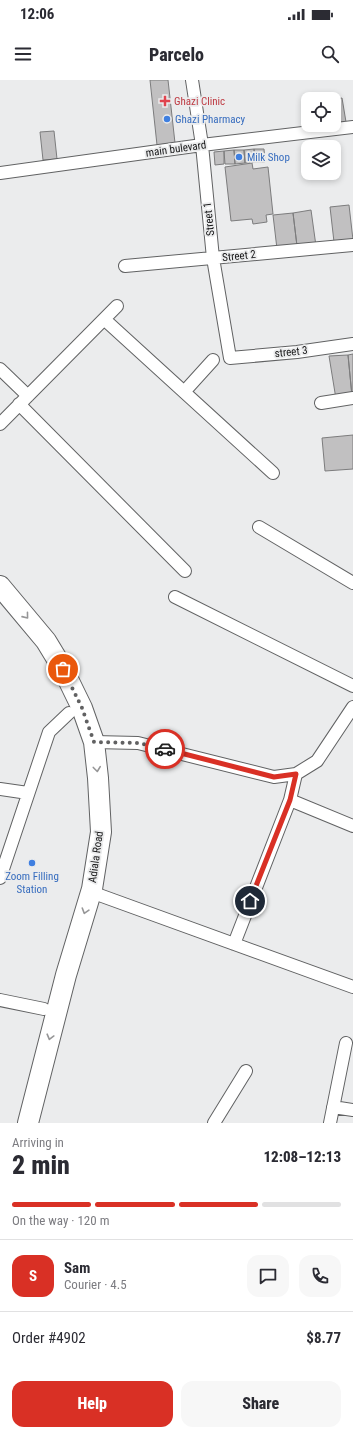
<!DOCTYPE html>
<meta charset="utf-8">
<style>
body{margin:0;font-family:"Roboto Condensed",sans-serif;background:#f7f7f7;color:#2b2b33;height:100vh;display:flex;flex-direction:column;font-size:15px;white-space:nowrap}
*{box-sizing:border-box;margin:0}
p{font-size:13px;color:#7c7c81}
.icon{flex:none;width:22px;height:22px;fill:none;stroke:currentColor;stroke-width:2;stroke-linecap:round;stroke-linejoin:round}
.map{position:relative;height:1043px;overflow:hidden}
.sheet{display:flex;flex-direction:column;background:#fff;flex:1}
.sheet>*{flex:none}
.buttons{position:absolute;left:301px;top:12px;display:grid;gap:8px}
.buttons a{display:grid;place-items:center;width:40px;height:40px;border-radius:8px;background:#fff;box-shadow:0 2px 6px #0003;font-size:20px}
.pin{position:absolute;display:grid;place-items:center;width:34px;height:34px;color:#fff;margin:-17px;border:2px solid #fff;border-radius:50%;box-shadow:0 1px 4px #0007}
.courier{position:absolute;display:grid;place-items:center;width:40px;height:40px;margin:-20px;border:3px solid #d93025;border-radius:50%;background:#fff;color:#222;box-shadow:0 1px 5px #0007}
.summary em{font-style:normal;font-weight:800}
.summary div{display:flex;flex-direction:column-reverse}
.summary{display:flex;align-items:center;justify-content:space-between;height:68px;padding:0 12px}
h1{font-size:26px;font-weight:800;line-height:30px}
.bar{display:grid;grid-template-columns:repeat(4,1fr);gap:6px 4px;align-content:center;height:48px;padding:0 12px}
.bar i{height:5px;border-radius:3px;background:#e1e1e2}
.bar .on{background:#d93025}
.bar p{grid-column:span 4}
.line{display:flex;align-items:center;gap:10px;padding:0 12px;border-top:1px solid #e1e1e2}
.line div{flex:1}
.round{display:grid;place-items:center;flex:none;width:42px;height:42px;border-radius:12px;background:#f7f7f7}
.cta{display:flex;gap:8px;margin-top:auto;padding:8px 12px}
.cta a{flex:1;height:46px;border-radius:12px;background:#d93025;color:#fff;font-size:16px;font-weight:800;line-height:46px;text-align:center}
.cta a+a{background:#f7f7f7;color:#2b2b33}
.status{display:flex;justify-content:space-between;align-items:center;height:28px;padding:0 20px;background:#fff;direction:ltr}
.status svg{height:11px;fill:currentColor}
header{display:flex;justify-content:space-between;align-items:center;height:52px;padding:0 12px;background:#fff;font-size:18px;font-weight:800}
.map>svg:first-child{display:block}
</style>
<div class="status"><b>12:06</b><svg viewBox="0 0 49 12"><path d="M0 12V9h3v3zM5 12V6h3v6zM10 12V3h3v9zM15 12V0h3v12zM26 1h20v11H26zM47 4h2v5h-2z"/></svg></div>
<header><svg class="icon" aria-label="menu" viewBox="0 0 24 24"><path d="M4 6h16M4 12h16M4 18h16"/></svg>Parcelo<svg class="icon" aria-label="search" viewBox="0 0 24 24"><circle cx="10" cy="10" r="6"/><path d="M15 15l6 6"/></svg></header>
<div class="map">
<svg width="353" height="1043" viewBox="0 0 353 1043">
<rect width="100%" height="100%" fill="#ebeced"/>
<path fill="#c1c0c1" stroke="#7c7c7d" d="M 150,0 L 168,0 L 175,63 L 157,65 Z
M 342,18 L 346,42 L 334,43 L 334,19 Z
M 54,51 L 57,79 L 43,80 L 40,52 Z
M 254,69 L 255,82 L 245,83 L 244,70 Z
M 254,69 L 264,69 L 265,82 L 255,82 Z
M 234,70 L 235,84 L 225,84 L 224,71 Z
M 234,70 L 244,70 L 245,83 L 235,84 Z
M 224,71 L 224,84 L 215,85 L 214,72 Z
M 252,83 L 253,89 L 268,87 L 273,134 L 266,135 L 267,142 L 253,144 L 252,139 L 231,141 L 225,87 Z
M 349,125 L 353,160 L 334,162 L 330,127 Z
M 311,130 L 316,166 L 297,166 L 293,133 Z
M 293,133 L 297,166 L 277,169 L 273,135 Z
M 353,274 L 353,316 L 352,316 L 348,275 Z
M 348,275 L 352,316 L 336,319 L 329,276 Z
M 353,355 L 353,389 L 325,391 L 322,358 Z"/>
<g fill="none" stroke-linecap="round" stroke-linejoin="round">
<defs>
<path id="street" d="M 192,0 L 202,65 L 213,178 L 230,278 L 297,272 L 353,264
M 0,93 L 202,65 L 353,47
M 125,186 L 353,165
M 104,239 L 273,393
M 0,289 L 28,316
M 184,312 L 213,280
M 321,323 L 353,318
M 19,324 L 185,491
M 0,344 L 117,226
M 259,447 L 353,503
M 175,517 L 353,606
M 94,662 L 138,663 L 274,697 L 296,694 L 317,681 L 353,627
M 0,709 L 28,713
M 290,720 L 353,746
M 0,798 L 49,652 L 69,633
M 91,812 L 353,907
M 234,864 L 290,720 L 296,694
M 0,920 L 44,929
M 333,1027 L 353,1030
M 214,1043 L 246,991
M 330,1043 L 346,963"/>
<path id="primary" d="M 0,506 L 46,561 L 63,589 L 82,628 L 94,662 L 98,698 L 101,752 L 92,809 L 66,895 L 28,1043"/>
</defs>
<use href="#street" stroke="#616263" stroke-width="14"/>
<use href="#primary" stroke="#616263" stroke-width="22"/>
<use href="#street" stroke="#fff" stroke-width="12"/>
<use href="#primary" stroke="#fff" stroke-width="20"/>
</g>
<defs><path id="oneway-chevron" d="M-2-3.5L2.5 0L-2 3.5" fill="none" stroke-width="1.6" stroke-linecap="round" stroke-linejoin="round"/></defs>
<g stroke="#969697">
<use href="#oneway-chevron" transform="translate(26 536) rotate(51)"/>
<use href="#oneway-chevron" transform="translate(97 689) rotate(83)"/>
<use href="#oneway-chevron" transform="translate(85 831) rotate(107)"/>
<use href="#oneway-chevron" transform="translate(50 957) rotate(105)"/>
</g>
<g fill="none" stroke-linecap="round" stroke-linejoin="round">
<path stroke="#616162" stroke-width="4" stroke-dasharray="0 7.2" d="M 63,589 L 82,628 L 94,662 L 138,663 L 165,669"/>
<path stroke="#d93025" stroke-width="5" d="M 165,669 L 274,697 L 296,694 L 290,720 L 250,821"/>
</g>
<path fill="#e0444e" stroke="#ebeced" stroke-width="1.5" d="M163 15h4v4h4v4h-4v4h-4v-4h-4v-4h4z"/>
<g fill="#3f7fe0" stroke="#ebeced" stroke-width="1.5">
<circle cx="167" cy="39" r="4"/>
<circle cx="239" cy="77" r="4"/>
<circle cx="32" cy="783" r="4"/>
</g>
<g text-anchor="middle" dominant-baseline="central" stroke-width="3.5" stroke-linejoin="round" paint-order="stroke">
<g font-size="11" fill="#be3a42" stroke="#ebeced" text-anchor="start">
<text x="174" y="21">Ghazi Clinic</text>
</g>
<g font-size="11" fill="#366cbe" stroke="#ebeced" text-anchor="start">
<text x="175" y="39">Ghazi Pharmacy</text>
<text x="247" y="77">Milk Shop</text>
<text x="32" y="796" text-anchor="middle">Zoom Filling<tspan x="32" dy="13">Station</tspan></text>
</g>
<g font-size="11" fill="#161617" stroke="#ebeced">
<text transform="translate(176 69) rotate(-8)">main bulevard</text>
<text transform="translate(209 139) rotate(-96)">Street 1</text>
<text transform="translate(239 176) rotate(-6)">Street 2</text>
<text transform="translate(291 272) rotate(-6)">street 3</text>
<text transform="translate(96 777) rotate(-82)">Adiala Road</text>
</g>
</g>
</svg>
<div class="buttons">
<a><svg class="icon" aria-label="locate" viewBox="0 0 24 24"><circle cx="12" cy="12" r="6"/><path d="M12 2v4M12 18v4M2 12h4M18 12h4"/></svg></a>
<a><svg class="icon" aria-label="layers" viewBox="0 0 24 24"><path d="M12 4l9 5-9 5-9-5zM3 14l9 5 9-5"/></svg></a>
</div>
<div class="pin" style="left:63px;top:589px;background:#ea580c"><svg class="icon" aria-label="bag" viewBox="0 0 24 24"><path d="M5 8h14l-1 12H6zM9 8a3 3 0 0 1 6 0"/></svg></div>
<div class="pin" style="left:250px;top:821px;background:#1f2937"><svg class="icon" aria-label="home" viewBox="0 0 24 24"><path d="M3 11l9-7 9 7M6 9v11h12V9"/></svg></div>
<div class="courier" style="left:165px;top:669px"><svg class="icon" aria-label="car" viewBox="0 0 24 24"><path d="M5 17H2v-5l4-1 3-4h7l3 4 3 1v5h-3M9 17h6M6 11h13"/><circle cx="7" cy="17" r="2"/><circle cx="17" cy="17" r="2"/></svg></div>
</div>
<section class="sheet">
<div class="summary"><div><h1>2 min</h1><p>Arriving in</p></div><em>12:08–12:13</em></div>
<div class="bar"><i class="on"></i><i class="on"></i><i class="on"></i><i></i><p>On the way · 120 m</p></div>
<div class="line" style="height:72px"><b class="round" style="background:#d93025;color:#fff">S</b><div><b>Sam</b><p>Courier · 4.5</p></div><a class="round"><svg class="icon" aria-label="chat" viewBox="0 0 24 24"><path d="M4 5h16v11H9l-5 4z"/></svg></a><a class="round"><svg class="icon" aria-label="phone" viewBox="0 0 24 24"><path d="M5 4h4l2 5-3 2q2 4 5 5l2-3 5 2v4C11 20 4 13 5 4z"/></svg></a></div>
<div class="line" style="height:52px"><div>Order #4902</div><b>$8.77</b></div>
<div class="cta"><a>Help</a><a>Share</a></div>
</section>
